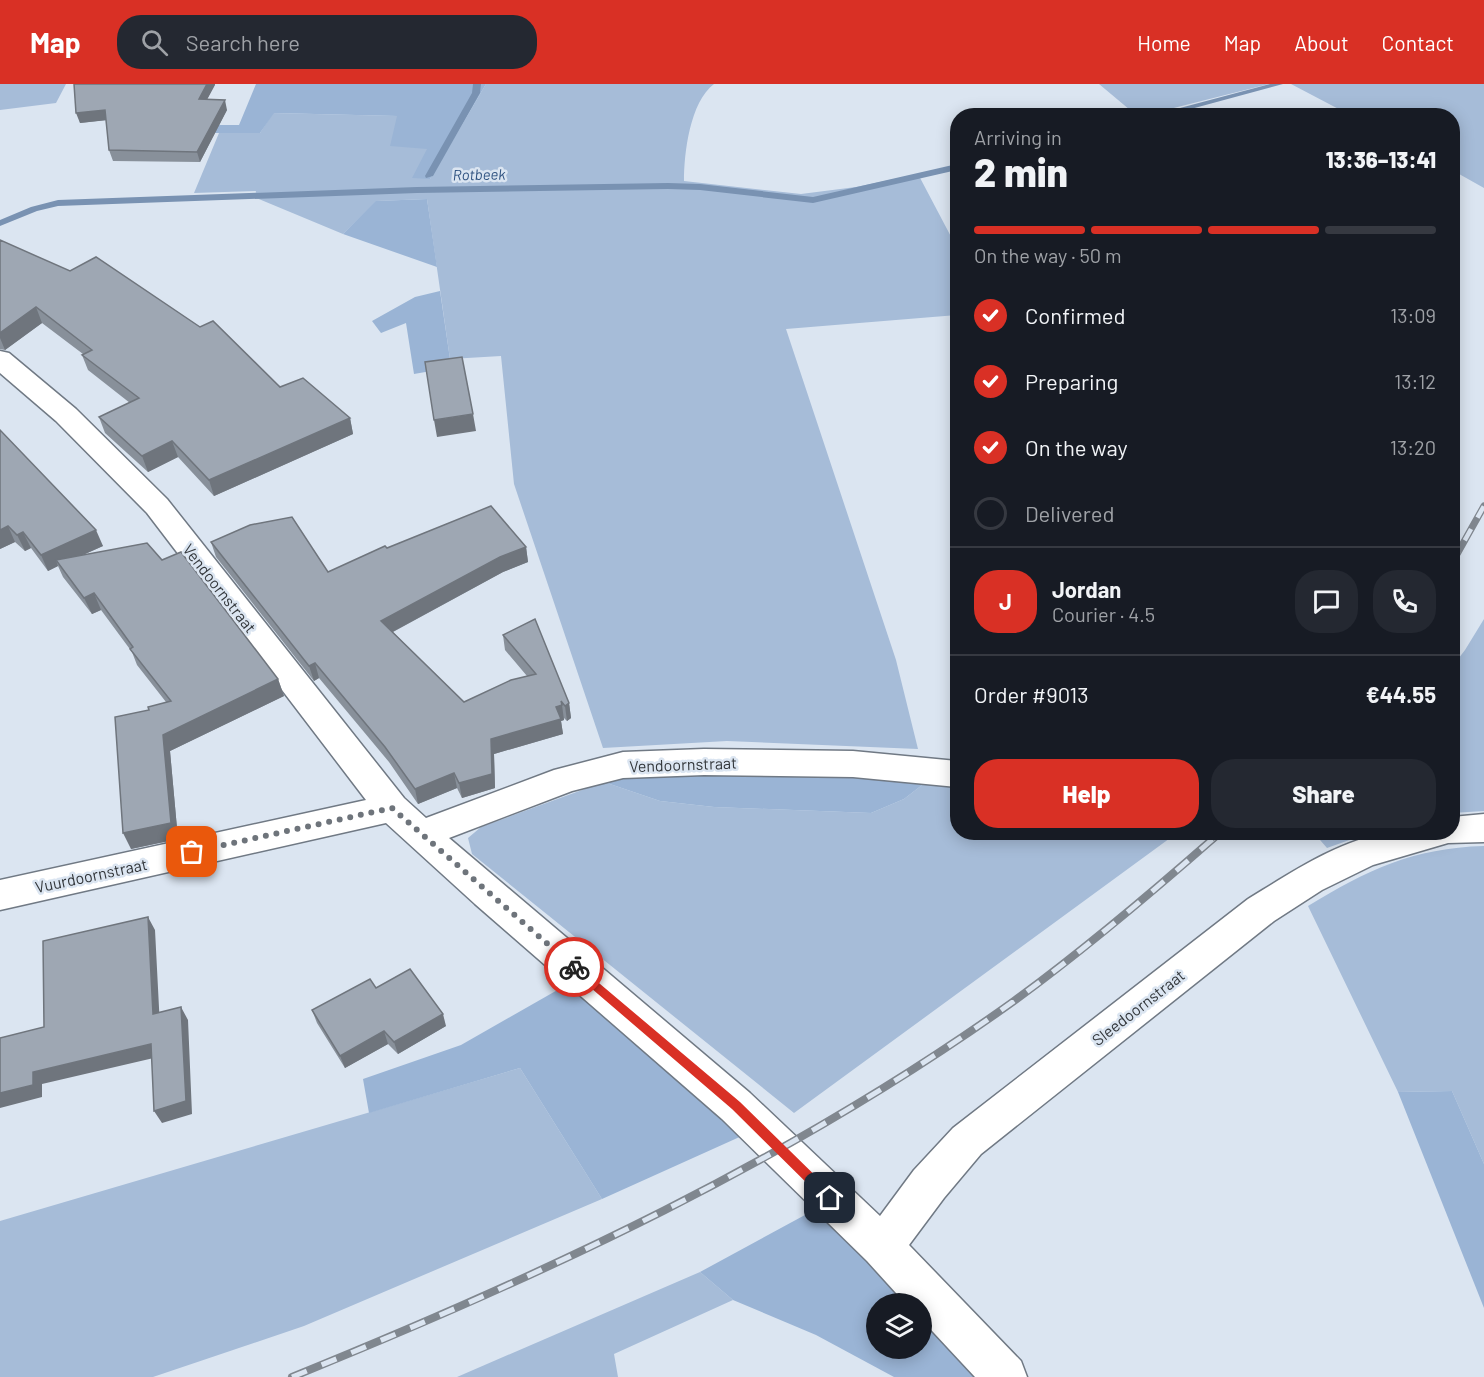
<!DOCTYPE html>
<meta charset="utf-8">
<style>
body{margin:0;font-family:Barlow,sans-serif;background:#242831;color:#f1f3f6;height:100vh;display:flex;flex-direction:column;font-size:22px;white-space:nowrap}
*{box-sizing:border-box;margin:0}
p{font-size:20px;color:#9ea1a6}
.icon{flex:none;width:33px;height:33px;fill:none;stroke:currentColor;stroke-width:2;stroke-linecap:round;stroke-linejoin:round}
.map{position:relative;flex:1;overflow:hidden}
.details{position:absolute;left:950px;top:24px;width:510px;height:732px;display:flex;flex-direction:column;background:#171b24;border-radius:24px;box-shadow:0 3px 15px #0003}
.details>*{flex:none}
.buttons{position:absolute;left:866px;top:1209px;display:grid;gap:12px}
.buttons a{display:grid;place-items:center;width:66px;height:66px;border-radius:50%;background:#171b24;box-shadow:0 3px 15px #0003;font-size:30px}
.pin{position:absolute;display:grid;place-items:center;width:51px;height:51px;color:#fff;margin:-26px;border-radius:12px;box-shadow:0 3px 9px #0006}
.courier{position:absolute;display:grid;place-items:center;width:60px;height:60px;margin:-30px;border:4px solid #d93025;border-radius:50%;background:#fff;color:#222;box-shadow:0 2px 8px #0007}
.headline em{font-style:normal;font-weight:800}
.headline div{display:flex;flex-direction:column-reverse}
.headline{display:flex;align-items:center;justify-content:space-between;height:102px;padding:0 24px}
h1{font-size:39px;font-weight:800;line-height:45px}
.bar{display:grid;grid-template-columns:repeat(4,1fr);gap:9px 6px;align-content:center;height:72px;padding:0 24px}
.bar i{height:8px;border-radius:4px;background:#363941}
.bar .on{background:#d93025}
.bar p{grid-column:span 4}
.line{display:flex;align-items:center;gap:15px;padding:0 24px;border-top:2px solid #363941}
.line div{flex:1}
.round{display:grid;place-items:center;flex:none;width:63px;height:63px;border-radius:24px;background:#242831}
ol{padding:0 24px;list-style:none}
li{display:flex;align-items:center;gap:18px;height:66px}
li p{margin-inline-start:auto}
li .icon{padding:6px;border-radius:50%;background:#d93025;color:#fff;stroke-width:4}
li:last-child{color:#9ea1a6}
li i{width:33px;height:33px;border:3px solid #363941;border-radius:50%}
.primary-button{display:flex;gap:12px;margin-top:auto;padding:12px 24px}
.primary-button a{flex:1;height:69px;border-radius:24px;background:#d93025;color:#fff;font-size:24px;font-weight:800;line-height:69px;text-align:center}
.primary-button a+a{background:#242831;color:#f1f3f6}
header{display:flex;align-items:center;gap:36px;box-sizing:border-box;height:84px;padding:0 30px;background:#d93025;color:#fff}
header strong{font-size:28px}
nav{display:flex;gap:33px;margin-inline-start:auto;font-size:21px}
.search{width:420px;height:54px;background:#242831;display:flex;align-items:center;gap:15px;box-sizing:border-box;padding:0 21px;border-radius:24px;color:#9ea1a6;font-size:22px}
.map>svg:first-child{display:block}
</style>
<header>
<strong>Map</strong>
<div class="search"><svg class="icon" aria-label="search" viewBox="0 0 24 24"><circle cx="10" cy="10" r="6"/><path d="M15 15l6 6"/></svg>Search here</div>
<nav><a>Home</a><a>Map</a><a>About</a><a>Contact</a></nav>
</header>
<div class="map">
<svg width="1484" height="1293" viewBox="0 0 1484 1293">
<rect width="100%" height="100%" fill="#dbe5f1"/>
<path fill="#a6bcd8" d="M 0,0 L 66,0 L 56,19 L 0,26 Z
M 486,0 L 714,0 C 690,18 684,69 684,97 L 801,110 L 856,103 L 918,90 L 957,164 L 957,231 L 786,245 L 896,576 L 918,665 L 727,657 L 603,664 L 514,400 L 501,272 L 450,275 L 427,115 L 377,117 L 343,150 L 254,113 L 256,107 L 194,109 L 219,49 L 260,49 L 273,29 L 398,32 L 427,65 L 430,95 Z
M 1099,0 L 1269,0 L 1142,32 L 1136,31 Z
M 1291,0 L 1484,0 L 1484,104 L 1452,86 L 1452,32 L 1350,31 Z
M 1484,535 L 1484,727 L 1452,729 L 1452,583 L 1465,566 Z
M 604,698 L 660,717 L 714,723 L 871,729 L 904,715 L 926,698 L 957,702 L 957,748 L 1177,749 L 794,1029 L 472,770 L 468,754 L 481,743 Z
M 1314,749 L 1369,749 L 1327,764 Z
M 1484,762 L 1484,1080 L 1452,1007 L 1398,1008 L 1308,822 C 1367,786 1413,764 1484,762 Z
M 520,984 L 602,1115 L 304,1242 L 153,1293 L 0,1293 L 0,1137 Z
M 700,1188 L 733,1216 L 614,1270 L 618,1293 L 457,1293 Z"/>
<path fill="#9ab4d5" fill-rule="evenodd" d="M 256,0 L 486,0 L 430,95 L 412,94 L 427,65 L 390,62 L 397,32 L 274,29 L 260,49 L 210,49 L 214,41 L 239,41 Z
M 427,115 L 437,183 L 343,150 L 376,117 Z
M 440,207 L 450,275 L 448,284 L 414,290 L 406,239 L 381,249 L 372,237 L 415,213 Z
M 695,690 L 855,693 L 926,698 L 904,715 L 871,729 L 714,723 L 660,717 L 604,698 L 637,692 Z
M 568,900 L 744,1051 L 602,1115 L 520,984 L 369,1029 L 363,995 L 461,961 Z
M 1452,1007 L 1484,1080 L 1484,1224 L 1398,1008 Z
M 816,1125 L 917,1206 L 990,1293 L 894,1293 L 816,1251 L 733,1216 L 700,1188 ZM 876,1220 L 921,1220 L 921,1264 L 876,1264 Z"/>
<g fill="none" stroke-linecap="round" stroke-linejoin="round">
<path fill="#7992b2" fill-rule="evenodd" d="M 473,0 L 481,0 L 480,9 L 433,92 L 426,94 L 425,92 L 472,9 Z
M 1270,0 L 1283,0 L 1165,32 L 1150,32 Z
M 957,80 L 957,86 L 813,119 L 700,106 L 668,105 L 417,109 L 58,122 L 37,127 L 0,142 L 0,136 L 31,123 L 58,116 L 417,103 L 668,99 L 700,100 L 813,113 Z"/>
<defs>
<path id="minor" d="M 0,267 L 9,269 L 76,325 L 167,415 L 404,714 L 426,734 L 554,686 L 623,668 L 704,665 L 853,667 L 957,677 L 957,703 L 853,693 L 704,691 L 623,694 L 572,707 L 449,754 L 750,1009 L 880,1132 L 914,1086 L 953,1044 L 1248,815 C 1289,790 1339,756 1387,749 C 1407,745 1431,748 1452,748 L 1452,733 L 1484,730 L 1484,758 L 1448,759 L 1373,781 L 1322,806 L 1274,837 L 981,1070 L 944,1114 L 909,1161 L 1021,1277 L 1027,1293 L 975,1293 L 921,1235 L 921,1220 L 906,1220 L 867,1177 L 722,1035 L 475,820 L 386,739 L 0,826 L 0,796 L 366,716 L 147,429 L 56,337 L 0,289 Z"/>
</defs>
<use href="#minor" stroke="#707984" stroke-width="3"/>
<use href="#minor" fill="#fff" fill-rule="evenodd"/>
<defs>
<path id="rail-far1" d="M 1452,479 L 1484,422
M 1213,755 L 1221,748"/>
<path id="rail" d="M 292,1293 C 544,1191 792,1076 1014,917 C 1084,866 1150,810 1215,753"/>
</defs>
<use href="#rail-far1" stroke="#80878f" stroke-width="7"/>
<use href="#rail" stroke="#80878f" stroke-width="8"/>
<use href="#rail-far1" stroke="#dbe5f1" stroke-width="4.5" stroke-dasharray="13" stroke-linecap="butt"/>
<use href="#rail" stroke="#dbe5f1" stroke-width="5" stroke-dasharray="16" stroke-linecap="butt"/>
</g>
<path fill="#88909a" d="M 74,0 L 215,0 L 207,15 L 227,26 L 200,78 L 113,77 L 109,66 L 106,36 L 80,39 Z
M 0,156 L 280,303 L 350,334 L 353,350 L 214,412 L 178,373 L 148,388 L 105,349 L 99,333 L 130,319 L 88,286 L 82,271 L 83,270 L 42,239 L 5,266 L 0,265 Z
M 0,346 L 103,462 L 83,471 L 162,476 L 278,595 L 284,612 L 170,667 L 178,755 L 131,765 L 149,626 L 166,618 L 137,581 L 132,568 L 101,526 L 92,530 L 63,493 L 58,482 L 48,487 L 31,464 L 25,467 L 15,458 L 0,465 Z
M 211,458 L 328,488 L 387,464 L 526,463 L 528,478 L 503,488 L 393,548 L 464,618 L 527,592 L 505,566 L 503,551 L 569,619 L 571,634 L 567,637 L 564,634 L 564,636 L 561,637 L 563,650 L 494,670 L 495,704 L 462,714 L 457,704 L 418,720 L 389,678 L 319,594 L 314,597 L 216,473 Z
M 376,904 L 446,942 L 398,970 L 388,960 L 345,984 L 317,939 L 312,926 Z"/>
<path fill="#6f757d" d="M 207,0 L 215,0 L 215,1 L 202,25 L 199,15 Z
M 225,16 L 227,26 L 200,78 L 197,68 Z
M 105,26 L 108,36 L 80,39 L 76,29 Z
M 36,223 L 42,239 L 5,266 L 0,254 L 0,249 Z
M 473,330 L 476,347 L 437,353 L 434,336 Z
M 350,334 L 353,350 L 214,412 L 209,396 Z
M 172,357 L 178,373 L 148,388 L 142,372 Z
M 8,442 L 15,458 L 0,465 L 0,446 Z
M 96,446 L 103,462 L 60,481 L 56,476 L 58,482 L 48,487 L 41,471 Z
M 23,448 L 31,464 L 25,467 L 17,451 Z
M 526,463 L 528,478 L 503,488 L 385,552 L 381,537 L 500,473 Z
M 94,509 L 101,526 L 92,530 L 84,514 Z
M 315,579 L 319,594 L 314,597 L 309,582 Z
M 278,595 L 284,612 L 170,667 L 178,755 L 131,765 L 123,749 L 163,651 Z
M 569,619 L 571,634 L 567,637 L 565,622 Z
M 562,621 L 564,636 L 561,637 L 563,650 L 494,670 L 495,704 L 462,714 L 459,699 L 491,655 L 556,623 Z
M 454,689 L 457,704 L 418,720 L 415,705 Z
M 148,833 L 155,846 L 160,943 L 153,930 Z
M 181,923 L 188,936 L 192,1030 L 162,1039 L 154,1027 Z
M 443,930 L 446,942 L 398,970 L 394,958 Z
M 384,947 L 388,960 L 345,984 L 340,972 Z
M 151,960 L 158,973 L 42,1000 L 42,1013 L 0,1024 L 0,1009 L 33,988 Z"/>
<path fill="#9ea7b3" stroke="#6f757d" stroke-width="1.5" d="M 74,0 L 207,0 L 199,15 L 225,16 L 197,68 L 109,66 L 105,26 L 76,29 Z
M 0,156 L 70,187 L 96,173 L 200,243 L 213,237 L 280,303 L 303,294 L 350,334 L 209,396 L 172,357 L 142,372 L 99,333 L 139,314 L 82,271 L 92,266 L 36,223 L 0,249 Z
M 462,273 L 473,330 L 434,336 L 425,278 Z
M 0,346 L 96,446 L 41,471 L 23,448 L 17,451 L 8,442 L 0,446 Z
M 491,422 L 526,463 L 500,473 L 381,537 L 464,618 L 511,596 L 536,590 L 503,551 L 535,535 L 569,619 L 565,622 L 561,617 L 562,621 L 556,623 L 561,635 L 491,655 L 492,690 L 459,699 L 454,689 L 415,705 L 385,663 L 315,579 L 309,582 L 211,458 L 250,441 L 292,433 L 328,488 L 385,462 L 387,464 Z
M 147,459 L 162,476 L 181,468 L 278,595 L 163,651 L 171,739 L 123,749 L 115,633 L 149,626 L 148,623 L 171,617 L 130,565 L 133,563 L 94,509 L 84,514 L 56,476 Z
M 148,833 L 153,930 L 181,923 L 186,1017 L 154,1027 L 151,960 L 33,988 L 33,1001 L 0,1009 L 0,954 L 44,943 L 43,857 Z
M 410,885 L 443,930 L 394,958 L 384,947 L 340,972 L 312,926 L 370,895 L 376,904 Z"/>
<path fill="#d93025" d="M 574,878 L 740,1018 L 834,1110 L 834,1118 L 826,1118 L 732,1025 L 570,886 L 570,880 Z"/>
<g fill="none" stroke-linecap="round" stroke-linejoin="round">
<path stroke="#6e747b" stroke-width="6" stroke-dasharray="0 10.8" d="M 192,768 L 392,724 L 574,883"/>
</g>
<g text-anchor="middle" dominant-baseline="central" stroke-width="5" stroke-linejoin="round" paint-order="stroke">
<g font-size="15" font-style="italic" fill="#305381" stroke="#dbe5f1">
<text transform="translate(479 90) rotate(-1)">Rotbeek</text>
</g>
<g font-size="16" fill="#33373b" stroke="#dbe5f1">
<text transform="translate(220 504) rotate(52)">Vendoornstraat</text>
<text transform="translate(683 680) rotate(-2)">Vendoornstraat</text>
<text transform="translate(91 791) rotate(-12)">Vuurdoornstraat</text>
<text transform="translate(1138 923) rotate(-38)">Sleedoornstraat</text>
</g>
</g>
</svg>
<div class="buttons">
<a><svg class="icon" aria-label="layers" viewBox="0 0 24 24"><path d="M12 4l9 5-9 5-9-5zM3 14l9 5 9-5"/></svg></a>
</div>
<div class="pin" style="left:192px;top:768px;background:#ea580c"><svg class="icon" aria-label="bag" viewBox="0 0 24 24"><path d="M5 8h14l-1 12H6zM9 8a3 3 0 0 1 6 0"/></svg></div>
<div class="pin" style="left:830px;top:1114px;background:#1f2937"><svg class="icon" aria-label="home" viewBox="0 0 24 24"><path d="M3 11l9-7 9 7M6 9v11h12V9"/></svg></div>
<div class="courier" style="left:574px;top:883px"><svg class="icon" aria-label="bike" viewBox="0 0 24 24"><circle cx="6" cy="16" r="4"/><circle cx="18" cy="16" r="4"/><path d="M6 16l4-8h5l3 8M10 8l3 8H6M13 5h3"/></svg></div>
<section class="details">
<div class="headline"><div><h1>2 min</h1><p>Arriving in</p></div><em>13:36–13:41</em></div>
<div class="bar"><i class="on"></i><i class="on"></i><i class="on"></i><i></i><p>On the way · 50 m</p></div>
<ol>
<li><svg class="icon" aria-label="check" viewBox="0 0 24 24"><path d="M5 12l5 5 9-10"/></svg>Confirmed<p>13:09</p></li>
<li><svg class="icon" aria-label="check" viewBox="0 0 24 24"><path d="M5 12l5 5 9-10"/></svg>Preparing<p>13:12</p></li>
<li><svg class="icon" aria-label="check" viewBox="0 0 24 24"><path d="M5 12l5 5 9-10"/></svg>On the way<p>13:20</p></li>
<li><i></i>Delivered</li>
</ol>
<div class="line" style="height:108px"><b class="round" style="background:#d93025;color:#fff">J</b><div><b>Jordan</b><p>Courier · 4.5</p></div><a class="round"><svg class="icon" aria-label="chat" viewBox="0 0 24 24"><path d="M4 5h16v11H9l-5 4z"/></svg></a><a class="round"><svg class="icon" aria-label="phone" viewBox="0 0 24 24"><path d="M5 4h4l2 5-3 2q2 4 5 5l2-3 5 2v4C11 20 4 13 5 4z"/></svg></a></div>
<div class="line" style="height:78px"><div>Order #9013</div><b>€44.55</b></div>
<div class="primary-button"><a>Help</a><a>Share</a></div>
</section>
</div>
